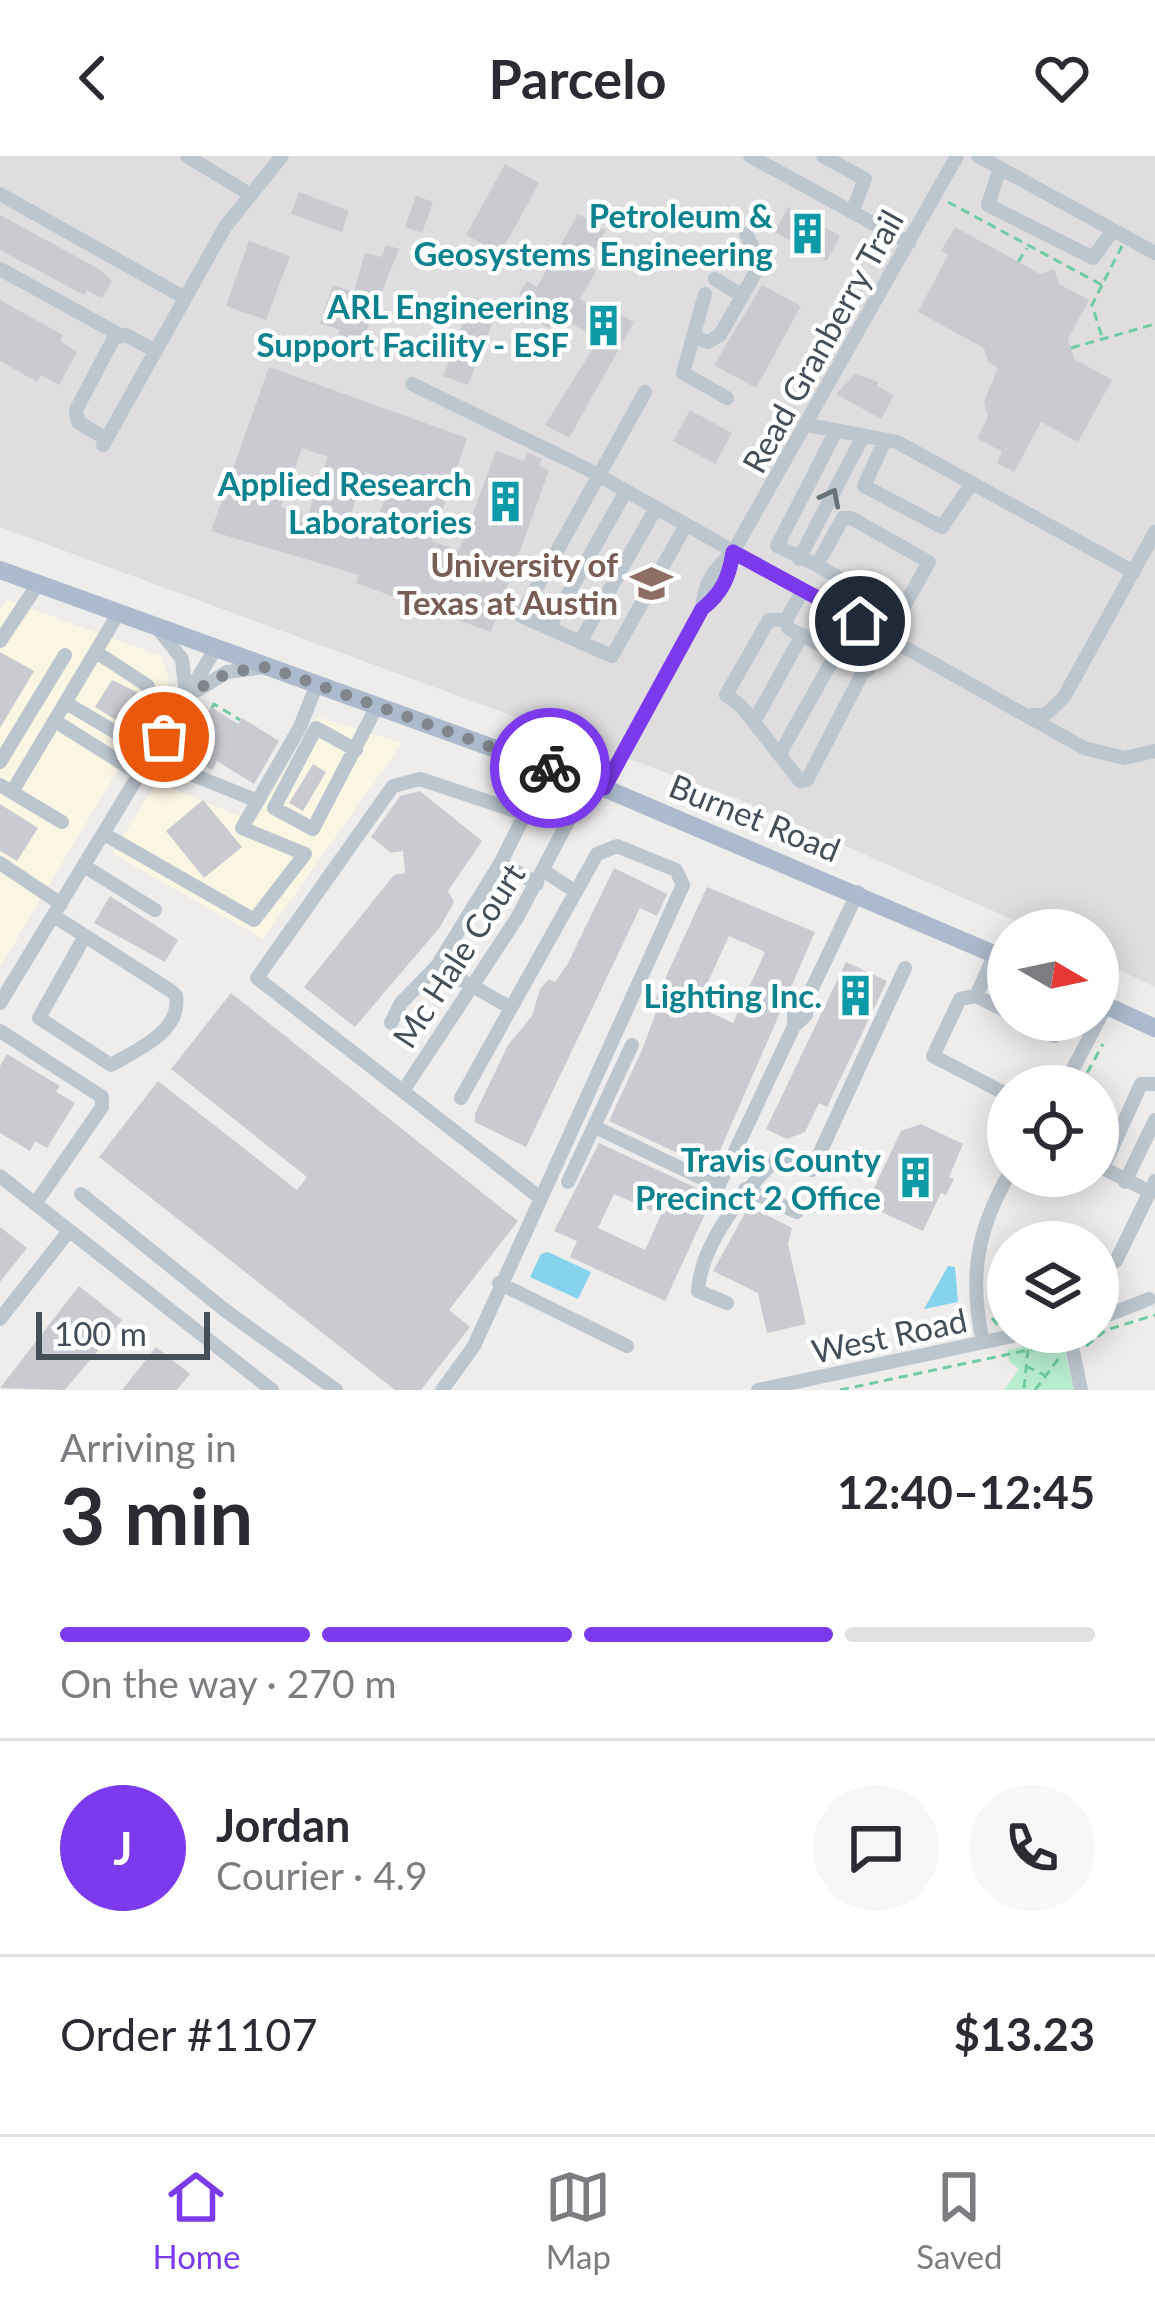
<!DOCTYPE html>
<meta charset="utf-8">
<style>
body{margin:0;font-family:Lato,sans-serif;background:#f7f7f7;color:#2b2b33;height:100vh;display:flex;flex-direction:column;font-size:45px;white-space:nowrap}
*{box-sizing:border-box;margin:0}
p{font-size:39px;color:#7c7c81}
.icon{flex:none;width:66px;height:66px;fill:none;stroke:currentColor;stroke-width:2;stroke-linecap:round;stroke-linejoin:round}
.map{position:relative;height:1234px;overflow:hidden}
.details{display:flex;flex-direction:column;background:#fff;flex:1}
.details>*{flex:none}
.needle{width:78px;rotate:99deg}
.buttons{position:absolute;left:987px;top:753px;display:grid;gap:24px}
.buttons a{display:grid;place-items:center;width:132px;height:132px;border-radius:50%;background:#fff;box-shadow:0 6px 30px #0003;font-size:60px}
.scale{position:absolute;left:36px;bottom:30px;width:174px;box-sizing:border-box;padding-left:12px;border:6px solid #444f59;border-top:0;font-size:33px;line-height:42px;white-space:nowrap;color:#444f59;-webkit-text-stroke:9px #fff;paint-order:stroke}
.pin{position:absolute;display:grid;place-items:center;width:102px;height:102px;color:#fff;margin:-51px;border:6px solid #fff;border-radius:50%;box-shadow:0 3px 12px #0007}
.courier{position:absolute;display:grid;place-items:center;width:120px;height:120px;margin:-60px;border:9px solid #7c3aed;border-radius:50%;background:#fff;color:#222;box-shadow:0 3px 15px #0007}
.headline em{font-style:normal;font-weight:700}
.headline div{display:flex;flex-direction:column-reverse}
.headline{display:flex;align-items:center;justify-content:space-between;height:204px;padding:0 60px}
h1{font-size:78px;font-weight:700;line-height:90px}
.bar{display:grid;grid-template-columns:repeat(4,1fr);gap:18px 12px;align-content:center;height:144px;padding:0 60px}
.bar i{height:15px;border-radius:9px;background:#e1e1e2}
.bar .on{background:#7c3aed}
.bar p{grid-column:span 4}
.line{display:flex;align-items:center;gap:30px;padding:0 60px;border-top:3px solid #e1e1e2}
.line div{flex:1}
.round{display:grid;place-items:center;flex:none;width:126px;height:126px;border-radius:63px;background:#f7f7f7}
header{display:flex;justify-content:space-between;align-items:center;height:156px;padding:0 60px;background:#fff;font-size:54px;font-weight:700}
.menu{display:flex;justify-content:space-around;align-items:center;height:168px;border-top:3px solid #e1e1e2;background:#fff;font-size:33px;color:#7c7c81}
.menu a{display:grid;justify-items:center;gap:6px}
.menu .on{color:#7c3aed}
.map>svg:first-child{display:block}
</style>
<header><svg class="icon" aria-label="back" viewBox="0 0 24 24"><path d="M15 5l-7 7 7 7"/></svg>Parcelo<svg class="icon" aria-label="heart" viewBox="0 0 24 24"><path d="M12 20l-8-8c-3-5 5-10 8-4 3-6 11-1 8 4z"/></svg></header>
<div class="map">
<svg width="1155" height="1234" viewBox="0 0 1155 1234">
<rect width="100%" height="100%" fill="#efecec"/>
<path fill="#fbf5e3" d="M 7,444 L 161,500 L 170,526 L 0,811 L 0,454 Z
M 317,561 L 402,587 L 263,783 L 113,698 L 156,626 L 254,666 Z"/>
<path fill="#e0ddde" d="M 0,0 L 1155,0 L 1155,831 L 1098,804 L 1098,774 L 1036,774 L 743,645 L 0,371 Z"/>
<path fill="#b8eecf" d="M 1050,1185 L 1064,1192 L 1074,1234 L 1004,1234 L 1019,1213 L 1009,1205 L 1007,1194 Z"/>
<path fill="#85d3ec" d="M 548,1096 L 591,1116 L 578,1143 L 530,1121 L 541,1098 Z
M 948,1110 L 955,1111 L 958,1146 L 924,1153 Z"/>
<path fill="#c9cbd1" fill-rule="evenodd" d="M 505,8 L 539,27 L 500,98 L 466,79 Z
M 299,36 L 349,55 L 342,76 L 291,58 Z
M 416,40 L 433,46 L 422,77 L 405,71 Z
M 788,51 L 840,80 L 827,105 L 774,76 Z
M 578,58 L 606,74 L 587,109 L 596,115 L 580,143 L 617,163 L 620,158 L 634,166 L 569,282 L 545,269 L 599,183 L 556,159 L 549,172 L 521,156 L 528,143 L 519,139 L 527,125 L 537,131 Z
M 0,59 L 99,113 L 112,125 L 102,142 L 87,134 L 84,139 L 0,94 Z
M 955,71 L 1040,118 L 1054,113 L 1059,128 L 1089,144 L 1068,183 L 1071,192 L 1074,203 L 1112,224 L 1078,286 L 1041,266 L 1014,316 L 997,307 L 1002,296 L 977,282 L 988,261 L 984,246 L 998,212 L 988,206 L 984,192 L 918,156 L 948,99 L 941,95 Z
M 249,85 L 290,100 L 266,164 L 226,150 Z
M 386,89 L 399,93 L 361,189 L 337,181 L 340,174 L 320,167 L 333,129 L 354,136 L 365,97 L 382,101 Z
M 762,129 L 801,150 L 756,232 L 714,209 Z
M 472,141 L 499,150 L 468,229 L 443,220 L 452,197 L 439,192 L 443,183 L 455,189 Z
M 0,144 L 63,179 L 60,185 L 77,196 L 59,229 L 41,219 L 37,226 L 0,205 Z
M 269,211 L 467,282 L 432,385 L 459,394 L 496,295 L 524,305 L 527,296 L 542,303 L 539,310 L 549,314 L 491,476 L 356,427 L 359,419 L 211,375 ZM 302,292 L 328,301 L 307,361 L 281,351 ZM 366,316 L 391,325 L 370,384 L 345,375 Z
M 855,218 L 879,226 L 877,230 L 894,239 L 881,263 L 836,238 Z
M 690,254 L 732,277 L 715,308 L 673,285 Z
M 0,496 L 34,515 L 0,572 Z
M 112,524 L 137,536 L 121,567 L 95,551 Z
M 211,551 L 238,568 L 242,562 L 279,585 L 254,628 L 217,605 L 212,614 L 183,597 Z
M 313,608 L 326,616 L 303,655 L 289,647 Z
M 420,635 L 482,685 L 448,735 L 454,746 L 440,771 L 355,871 L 304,831 L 394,719 L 405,717 L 403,695 L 391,697 L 371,681 L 400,640 Z
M 203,644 L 242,691 L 204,722 L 166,675 Z
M 0,648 L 38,672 L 17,705 L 0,695 Z
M 614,712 L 667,738 L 657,760 L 640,752 L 526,991 L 475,966 L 475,958 L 508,889 L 532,860 L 540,833 L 549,823 L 555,826 L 568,807 Z
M 707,731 L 815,776 L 712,1013 L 609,965 L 642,894 L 658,851 L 653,849 ZM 729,780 L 765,796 L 733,867 L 697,850 Z
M 110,740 L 178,784 L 165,806 L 94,767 Z
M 846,806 L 887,825 L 827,951 L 819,947 L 805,976 L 787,983 L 766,973 Z
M 231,837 L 518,1065 L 449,1154 L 470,1171 L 421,1234 L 395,1234 L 99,1001 L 158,925 L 297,1034 L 307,1021 L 171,913 Z
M 7,898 L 60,930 L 56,936 L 75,947 L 47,992 L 35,985 L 30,995 L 0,977 L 0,910 Z
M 921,968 L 963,988 L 949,1021 L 954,1023 L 946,1039 L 941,1037 L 923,1075 L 866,1049 L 901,975 Z
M 599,987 L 701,1034 L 694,1050 L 706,1056 L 665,1145 L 570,1101 L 577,1085 L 554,1075 ZM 614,1038 L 661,1059 L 645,1094 L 598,1072 Z
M 749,1050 L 792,1072 L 788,1088 L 806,1168 L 767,1177 L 758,1137 L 713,1115 Z
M 0,1071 L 27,1092 L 0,1126 Z
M 79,1130 L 122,1164 L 109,1181 L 65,1234 L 0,1232 Z
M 156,1191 L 190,1218 L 177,1234 L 122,1234 Z"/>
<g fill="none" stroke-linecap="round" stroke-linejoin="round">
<path stroke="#70cca2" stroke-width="3" stroke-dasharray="9 6" stroke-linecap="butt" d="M 948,46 L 1102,129 L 1122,90
M 1018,106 L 1027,92
M 1102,129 L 1092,149 L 1102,181
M 1071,192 L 1155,168
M 212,552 L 214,548 L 240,564
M 1080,930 L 1103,888
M 991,1148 L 1008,1144
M 1008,1155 L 1000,1157 L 1008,1160
M 992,1162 L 998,1169 L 1008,1167
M 1086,1190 L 1106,1174 L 1155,1159
M 1026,1210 L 1044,1219
M 1024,1232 L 1028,1194
M 840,1234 L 1052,1189 L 1060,1193
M 1035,1234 L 1059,1202"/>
<path stroke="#bcc6cf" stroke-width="14" d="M 187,0 L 251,39
M 750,0 L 909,87
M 823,0 L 865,23 L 852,56
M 978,0 L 1155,97
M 1000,12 L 988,49 L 1093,102 L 1113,74
M 0,38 L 185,142
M 0,113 L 120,179
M 715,123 L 741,139
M 705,138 L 683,217 L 727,242
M 693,180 L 708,186 L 720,179 L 761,107 L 746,78
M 412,228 L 587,313 L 1084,592 L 1124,602 L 1155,595
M 645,236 L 521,460 L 612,500 L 686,369
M 808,269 L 897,286 L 1134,416
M 106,283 L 78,266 L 76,254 L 114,182 L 126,179 L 156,195
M 885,284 L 864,330 L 942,371 L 972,327
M 103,289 L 225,71 L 282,0
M 799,403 L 863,280
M 817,409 L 902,459
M 702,453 C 722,437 730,422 733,396
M 786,464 L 788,472 L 868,514 L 929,406 L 851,362 L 843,362 L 817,409 L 777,390 L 836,275
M 786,464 L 769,464 L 726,539 L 741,550 L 800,625 L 807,624 L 864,514
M 786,464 L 803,434
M 549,472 L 626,335
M 159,474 L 182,503 L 186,539
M 0,485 L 38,428
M 580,486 L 656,352
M 198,534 L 227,516 L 265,511
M 66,547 L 122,580 L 128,578 L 149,540 L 148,530 L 96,496
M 1031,559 L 1045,559 L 1064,541 L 1155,376
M 55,565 L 141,619
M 754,566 L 802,479
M 356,594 L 316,572 L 274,652 L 313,673 L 377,550
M 779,599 L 836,498
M 151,602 L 258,645
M 0,606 L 65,499
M 0,629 L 62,666
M 604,632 L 702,453 C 704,427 714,413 733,396 L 957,0
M 12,636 L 118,458
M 104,678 L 254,764 L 305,698 L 242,672 L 300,571 L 317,528
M 0,707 L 61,748
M 84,710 L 155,754
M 544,715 L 576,736
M 537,728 L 501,706 L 525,658 L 420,623 L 393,630 L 257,822 L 539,1041
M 54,760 L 171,835 L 176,840 C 182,876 136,894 111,909 L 39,862 L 85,780
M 995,798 L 976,840 L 960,843 L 933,900 L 1008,939
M 976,840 L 1008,856
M 807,843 L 794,852 L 794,870 L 806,859 L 807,843 L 858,736
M 0,847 L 216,492
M 1023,864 L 1054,880
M 391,867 L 401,847 L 437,810
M 0,875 L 102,941 L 102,951 L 35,1048
M 1064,930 L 1106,850
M 403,935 L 517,762 L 589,626
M 461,942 L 511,852
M 595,971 L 718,1030
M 0,1020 L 272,1234
M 568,1026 L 632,889
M 1125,1026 L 1155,964
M 745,1033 L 797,1056
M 1150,1036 L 1103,1012 L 1141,928 L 1155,928
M 81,1038 L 226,1155 L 336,1234
M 711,1046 L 794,870
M 1098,1109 L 1116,1105 L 1155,1025
M 499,1127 L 627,1190
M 727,1147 L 698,1135 C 701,1086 746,1033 779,1000 L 812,1014 L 905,812
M 0,1163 L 69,1075
M 1098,1163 L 1149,1143
M 1069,1176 L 1081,1234
M 983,1186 C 969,1123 976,1076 1008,1020
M 442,1234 L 474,1190 L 683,729 L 676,714 L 617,690 L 597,698 L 511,852 L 437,810 L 501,706
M 758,1234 L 1032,1176"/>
<path stroke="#abbacc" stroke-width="18" d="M 0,414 L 604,632 L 1008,804
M 1098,846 L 1155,872"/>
</g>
<defs><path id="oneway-chevron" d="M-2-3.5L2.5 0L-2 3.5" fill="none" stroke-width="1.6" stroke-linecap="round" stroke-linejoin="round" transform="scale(3)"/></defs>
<use stroke="#68737c" href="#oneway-chevron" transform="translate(831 341) rotate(-63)"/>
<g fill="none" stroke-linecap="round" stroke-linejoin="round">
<path stroke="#80868c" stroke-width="12" stroke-dasharray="0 21.6" d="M 164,581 C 194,530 208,517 268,511 L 550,612"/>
<path stroke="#7c3aed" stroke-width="15" d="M 550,612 L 604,632 L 702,453 C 722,437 729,422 733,396 L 860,465"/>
</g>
<defs>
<symbol id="building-bare" viewBox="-9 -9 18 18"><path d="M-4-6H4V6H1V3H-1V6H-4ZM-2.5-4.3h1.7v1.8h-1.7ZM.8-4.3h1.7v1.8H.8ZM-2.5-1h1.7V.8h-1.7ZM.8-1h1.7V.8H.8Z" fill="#0f9aa8" stroke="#fff" stroke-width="2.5" paint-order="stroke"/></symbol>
<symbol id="university-bare" viewBox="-9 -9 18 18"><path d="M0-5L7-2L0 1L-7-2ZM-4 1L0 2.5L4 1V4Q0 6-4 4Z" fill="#8d6e63" stroke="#fff" stroke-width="2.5" paint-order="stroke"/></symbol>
</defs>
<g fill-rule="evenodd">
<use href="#building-bare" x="778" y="48" width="59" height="59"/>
<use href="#building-bare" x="574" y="140" width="59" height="59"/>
<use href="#building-bare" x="476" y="316" width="59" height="59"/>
<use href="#university-bare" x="622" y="398" width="59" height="59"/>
<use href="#building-bare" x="826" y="810" width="59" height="59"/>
<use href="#building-bare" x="886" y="992" width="59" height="59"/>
</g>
<g text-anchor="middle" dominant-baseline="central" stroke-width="9" stroke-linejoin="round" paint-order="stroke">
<g font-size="33" font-weight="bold" fill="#0d838f" stroke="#fff" text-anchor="end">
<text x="773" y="59">Petroleum &amp;<tspan x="773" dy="38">Geosystems Engineering</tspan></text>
<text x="569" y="150">ARL Engineering<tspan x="569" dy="38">Support Facility - ESF</tspan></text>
<text x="472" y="327">Applied Research<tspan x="472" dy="38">Laboratories</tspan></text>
<text x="822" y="839">Lighting Inc.</text>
<text x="881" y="1003">Travis County<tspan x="881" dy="38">Precinct 2 Office</tspan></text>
</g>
<g font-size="33" fill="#444f59" stroke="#fff">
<text transform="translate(822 185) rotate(-61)">Read Granberry Trail</text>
<text transform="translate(755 661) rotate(22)">Burnet Road</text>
<text transform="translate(458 799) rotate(-57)">Mc Hale Court</text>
<text transform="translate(889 1179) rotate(-12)">West Road</text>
</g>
<g font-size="33" font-weight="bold" fill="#785e54" stroke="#fff" text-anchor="end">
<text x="618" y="408">University of<tspan x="618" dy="38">Texas at Austin</tspan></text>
</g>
</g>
</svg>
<div class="buttons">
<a><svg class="needle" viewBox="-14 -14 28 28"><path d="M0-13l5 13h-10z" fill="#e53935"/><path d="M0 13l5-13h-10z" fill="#7c7c81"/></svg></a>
<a><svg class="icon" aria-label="locate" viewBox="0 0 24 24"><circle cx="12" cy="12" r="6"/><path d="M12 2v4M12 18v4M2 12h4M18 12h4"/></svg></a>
<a><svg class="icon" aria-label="layers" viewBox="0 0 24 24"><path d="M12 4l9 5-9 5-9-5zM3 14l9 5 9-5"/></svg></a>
</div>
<div class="scale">100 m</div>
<div class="pin" style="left:164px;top:581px;background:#ea580c"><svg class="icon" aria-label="bag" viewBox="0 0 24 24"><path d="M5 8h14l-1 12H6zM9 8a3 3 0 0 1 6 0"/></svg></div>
<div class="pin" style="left:860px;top:465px;background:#1f2937"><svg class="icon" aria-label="home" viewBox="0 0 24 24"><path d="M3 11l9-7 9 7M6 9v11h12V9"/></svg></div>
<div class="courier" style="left:550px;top:612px"><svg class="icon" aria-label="bike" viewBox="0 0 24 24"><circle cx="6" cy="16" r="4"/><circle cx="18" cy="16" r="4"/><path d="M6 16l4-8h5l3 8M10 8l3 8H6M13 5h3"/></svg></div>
</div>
<section class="details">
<div class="headline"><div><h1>3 min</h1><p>Arriving in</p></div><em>12:40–12:45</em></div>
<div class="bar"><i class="on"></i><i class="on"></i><i class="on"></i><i></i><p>On the way · 270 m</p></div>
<div class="line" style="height:216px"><b class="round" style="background:#7c3aed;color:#fff">J</b><div><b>Jordan</b><p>Courier · 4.9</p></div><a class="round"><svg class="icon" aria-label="chat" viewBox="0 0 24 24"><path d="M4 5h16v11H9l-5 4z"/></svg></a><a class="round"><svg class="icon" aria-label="phone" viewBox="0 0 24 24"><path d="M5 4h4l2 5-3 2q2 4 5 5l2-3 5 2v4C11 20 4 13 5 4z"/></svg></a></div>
<div class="line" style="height:156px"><div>Order #1107</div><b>$13.23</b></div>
</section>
<nav class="menu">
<a class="on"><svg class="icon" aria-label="home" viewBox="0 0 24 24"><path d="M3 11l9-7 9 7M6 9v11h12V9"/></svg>Home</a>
<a><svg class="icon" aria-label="map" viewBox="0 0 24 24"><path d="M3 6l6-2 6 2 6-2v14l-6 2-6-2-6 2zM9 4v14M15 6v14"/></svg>Map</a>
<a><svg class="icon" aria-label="saved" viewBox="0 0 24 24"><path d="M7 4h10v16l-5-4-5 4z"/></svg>Saved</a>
</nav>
